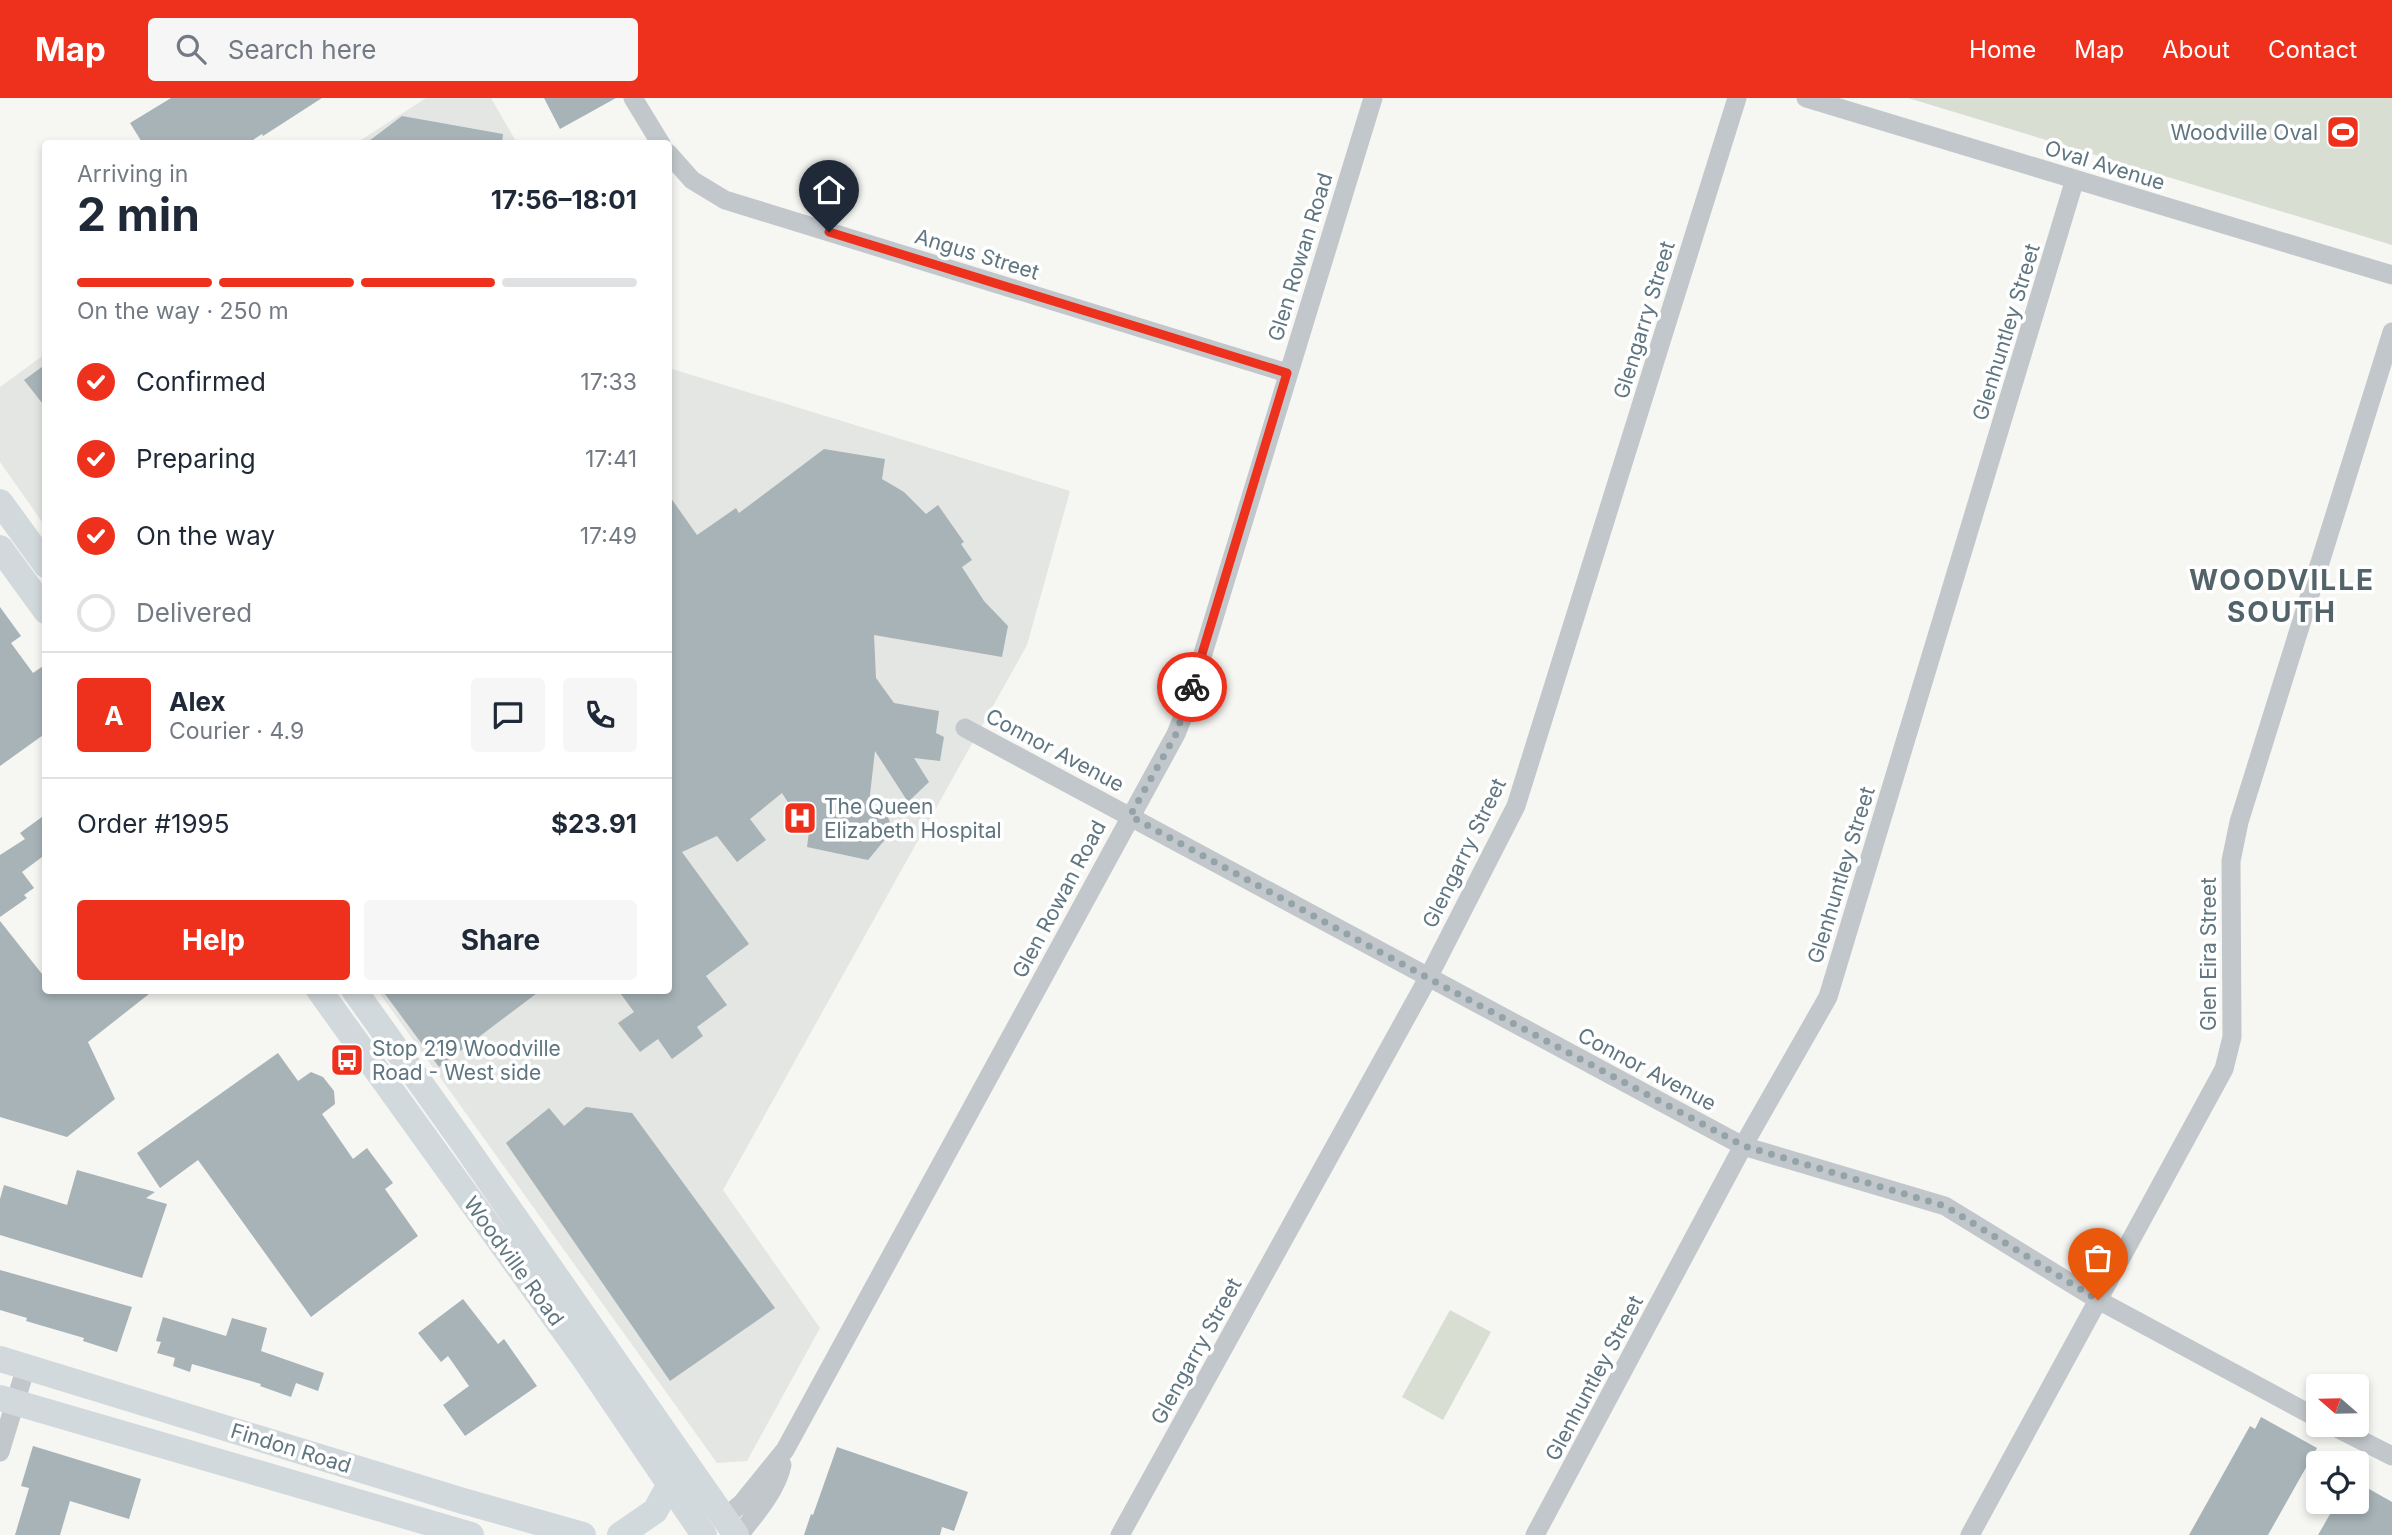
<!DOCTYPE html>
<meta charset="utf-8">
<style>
body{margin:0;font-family:Inter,sans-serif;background:#f6f6f7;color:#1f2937;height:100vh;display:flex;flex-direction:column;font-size:26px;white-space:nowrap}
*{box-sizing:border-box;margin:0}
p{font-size:23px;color:#747a83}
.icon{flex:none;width:38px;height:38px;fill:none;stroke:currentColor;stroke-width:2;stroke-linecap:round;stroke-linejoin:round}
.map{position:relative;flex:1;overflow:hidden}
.side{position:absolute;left:42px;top:42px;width:630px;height:854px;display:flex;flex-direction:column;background:#fff;border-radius:7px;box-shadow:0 4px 10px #0003}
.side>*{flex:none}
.needle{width:46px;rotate:290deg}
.controls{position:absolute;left:2306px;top:1276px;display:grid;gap:14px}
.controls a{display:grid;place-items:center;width:63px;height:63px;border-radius:7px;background:#fff;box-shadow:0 4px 10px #0003;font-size:35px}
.pin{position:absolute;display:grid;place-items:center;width:60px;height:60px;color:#fff;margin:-72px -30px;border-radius:50% 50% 50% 0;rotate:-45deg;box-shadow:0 0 7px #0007}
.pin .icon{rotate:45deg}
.courier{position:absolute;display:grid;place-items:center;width:70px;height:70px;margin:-35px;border:5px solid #ed311c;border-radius:50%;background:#fff;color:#222;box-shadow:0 2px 9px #0007}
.head em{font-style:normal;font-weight:700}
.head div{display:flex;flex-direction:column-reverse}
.head{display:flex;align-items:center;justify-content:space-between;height:119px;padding:0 35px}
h1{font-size:46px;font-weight:700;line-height:52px}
.bar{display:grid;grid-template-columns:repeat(4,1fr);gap:10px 7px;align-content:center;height:84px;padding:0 35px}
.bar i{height:9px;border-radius:5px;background:#e0e1e3}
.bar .selected{background:#ed311c}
.bar p{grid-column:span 4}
.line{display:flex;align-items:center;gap:18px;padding:0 35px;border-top:2px solid #e0e1e3}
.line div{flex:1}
.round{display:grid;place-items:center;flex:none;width:74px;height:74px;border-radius:7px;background:#f6f6f7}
ol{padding:0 35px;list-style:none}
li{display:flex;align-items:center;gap:21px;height:77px}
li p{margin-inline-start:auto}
li .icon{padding:7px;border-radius:50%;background:#ed311c;color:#fff;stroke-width:4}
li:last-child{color:#747a83}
li i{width:38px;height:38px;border:4px solid #e0e1e3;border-radius:50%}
.action{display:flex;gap:14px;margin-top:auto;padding:14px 35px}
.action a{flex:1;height:80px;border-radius:7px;background:#ed311c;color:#fff;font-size:28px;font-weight:700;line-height:80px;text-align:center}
.action a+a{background:#f6f6f7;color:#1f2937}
header{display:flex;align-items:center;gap:42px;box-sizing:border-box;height:98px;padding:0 35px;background:#ed311c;color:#fff}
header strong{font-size:33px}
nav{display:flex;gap:38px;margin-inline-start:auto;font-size:24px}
.search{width:490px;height:63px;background:#f6f6f7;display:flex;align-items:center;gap:18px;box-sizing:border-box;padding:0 24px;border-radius:7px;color:#747a83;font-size:26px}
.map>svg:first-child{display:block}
</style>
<header>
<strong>Map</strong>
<div class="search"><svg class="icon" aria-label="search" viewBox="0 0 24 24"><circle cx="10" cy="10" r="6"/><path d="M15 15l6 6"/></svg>Search here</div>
<nav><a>Home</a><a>Map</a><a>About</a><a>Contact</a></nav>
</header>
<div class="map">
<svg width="2392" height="1437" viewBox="0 0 2392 1437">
<rect width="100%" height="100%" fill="#f6f6f3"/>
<path fill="#e4e6e4" d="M 426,0 L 491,0 L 517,45 L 355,46 Z
M 45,256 L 45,428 L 0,364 L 0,289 Z
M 669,270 L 1070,393 L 1027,547 L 723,1092 L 820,1230 L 747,1363 L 717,1365 L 378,893 L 668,892 Z"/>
<path fill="#d9ded3" d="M 1908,0 L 2392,0 L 2392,147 Z
M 1450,1212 L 1491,1234 L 1443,1322 L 1402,1299 Z"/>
<path fill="#a7b3b7" d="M 171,0 L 322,0 L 263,38 L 262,36 L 247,46 L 143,46 L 130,25 Z
M 544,0 L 616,0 L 560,31 Z
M 402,18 L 503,36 L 502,46 L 365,46 Z
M 46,266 L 46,310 L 24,282 Z
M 824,351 L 885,361 L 882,381 L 904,394 L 926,416 L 938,407 L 964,444 L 961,446 L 972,462 L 962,469 L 984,503 L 1008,528 L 1002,559 L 874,537 L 876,580 L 894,605 L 939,613 L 936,635 L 944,639 L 940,663 L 914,660 L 929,684 L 908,704 L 875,653 L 868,714 L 888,719 L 893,732 L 868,762 L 807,749 L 811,718 L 803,706 L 789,706 L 782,695 L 750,721 L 766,742 L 737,764 L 717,738 L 682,754 L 749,846 L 706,878 L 727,907 L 697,929 L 703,938 L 672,961 L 658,941 L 640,954 L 618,925 L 634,914 L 618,892 L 668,892 L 668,396 L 697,437 L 736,410 L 739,415 Z
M 0,509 L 21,538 L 11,545 L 33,575 L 46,566 L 46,635 L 0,668 Z
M 46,716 L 46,756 L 22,774 L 34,790 L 24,797 L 27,800 L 0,819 L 0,757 L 25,741 L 20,735 Z
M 0,823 L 46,881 L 46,892 L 154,892 L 88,944 L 115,1001 L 67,1039 L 0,1019 Z
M 382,892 L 541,892 L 439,969 Z
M 278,955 L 298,983 L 311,974 L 323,979 L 334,993 L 335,1006 L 322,1016 L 353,1061 L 367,1050 L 393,1085 L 385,1091 L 418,1138 L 311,1219 L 198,1062 L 160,1090 L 137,1055 Z
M 586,1009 L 632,1015 L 775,1210 L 670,1283 L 506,1045 L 549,1010 L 564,1028 Z
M 77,1072 L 155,1094 L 146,1100 L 167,1106 L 142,1180 L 0,1137 L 0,1101 L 4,1087 L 67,1107 Z
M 0,1172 L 132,1209 L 117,1254 L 83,1243 L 84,1240 L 26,1223 L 27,1220 L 0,1212 Z
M 463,1201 L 498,1246 L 504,1241 L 537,1288 L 465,1338 L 443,1307 L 469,1288 L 448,1258 L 441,1264 L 418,1235 Z
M 163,1219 L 226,1238 L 232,1220 L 267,1230 L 261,1253 L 324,1275 L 318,1293 L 296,1285 L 291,1299 L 260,1288 L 261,1286 L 192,1266 L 190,1274 L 173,1268 L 175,1260 L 157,1255 L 161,1244 L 156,1243 Z
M 2261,1319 L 2317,1350 L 2268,1437 L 2189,1437 L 2250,1328 L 2255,1331 Z
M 33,1348 L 141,1381 L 129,1421 L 70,1403 L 60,1437 L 15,1437 L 29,1390 L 21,1388 Z
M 837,1349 L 968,1394 L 954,1433 L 942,1429 L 940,1437 L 804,1437 L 811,1416 L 813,1417 Z
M 2357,1384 L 2392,1404 L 2392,1437 L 2318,1437 L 2337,1404 L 2357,1404 Z"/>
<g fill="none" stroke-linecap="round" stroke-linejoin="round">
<path stroke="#c1c7ca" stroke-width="19" d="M 633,0 L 661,46
M 1806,0 L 2392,177
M 668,55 L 692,82 L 725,102 L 1287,275
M 965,630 L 1743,1048 L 1945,1108 L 2098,1202 L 2319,1321
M 2329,1326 L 2392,1358
M 0,1354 L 26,1269
M 725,1419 L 742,1405 L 785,1352 L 1176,636 L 1186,611 L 1373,0
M 739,1437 C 755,1417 777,1392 782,1367
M 1120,1437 L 1428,880 L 1516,708 L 1737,0
M 1535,1437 L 1743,1048 L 1828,899 L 2075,81
M 1970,1437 L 2224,971 L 2232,939 L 2231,763 L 2239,724 L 2392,234"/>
<path stroke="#d2d9dc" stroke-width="26" d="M 0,404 L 46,467
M 0,450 L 46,513
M 319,892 L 586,1263 L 704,1437
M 354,892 L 461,1042 L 736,1437
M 0,1261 L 463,1403 L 583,1437
M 0,1300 L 471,1437
M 620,1437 L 655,1413 L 670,1386"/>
</g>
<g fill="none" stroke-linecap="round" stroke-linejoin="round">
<path stroke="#94a3a8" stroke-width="7" stroke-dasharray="0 12.6" d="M 1192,589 L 1176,636 L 1130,718 L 1428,880 L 1744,1048 L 1945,1108 L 2098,1202"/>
<path stroke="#ed311c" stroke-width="9" d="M 829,134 L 1287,275 L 1192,589"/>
</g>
<defs>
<symbol id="stadium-square" viewBox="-11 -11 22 22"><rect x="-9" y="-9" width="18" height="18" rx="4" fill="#ed311c" stroke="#fff"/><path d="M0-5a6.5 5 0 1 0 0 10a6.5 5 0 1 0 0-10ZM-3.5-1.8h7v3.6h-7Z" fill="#fff"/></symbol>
<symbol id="hospital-square" viewBox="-11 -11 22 22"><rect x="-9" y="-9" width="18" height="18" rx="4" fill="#ed311c" stroke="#fff"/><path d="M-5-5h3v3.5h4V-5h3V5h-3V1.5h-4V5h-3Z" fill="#fff"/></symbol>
<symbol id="bus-square" viewBox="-11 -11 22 22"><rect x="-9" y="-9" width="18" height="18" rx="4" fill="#ed311c" stroke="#fff"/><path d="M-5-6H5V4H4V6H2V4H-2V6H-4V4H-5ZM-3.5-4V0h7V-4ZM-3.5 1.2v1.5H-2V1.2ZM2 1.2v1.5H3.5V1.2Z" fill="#fff"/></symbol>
</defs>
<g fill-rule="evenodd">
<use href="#stadium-square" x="2324" y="15" width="38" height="38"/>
<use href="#hospital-square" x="781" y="701" width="38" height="38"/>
<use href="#bus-square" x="328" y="943" width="38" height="38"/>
</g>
<g text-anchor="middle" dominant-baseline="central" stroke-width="7" stroke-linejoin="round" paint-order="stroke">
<g font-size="21" fill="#5f7680" stroke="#fff" text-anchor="start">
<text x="2318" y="34" text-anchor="end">Woodville Oval</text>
<text x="824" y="708">The Queen<tspan x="824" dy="24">Elizabeth Hospital</tspan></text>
<text x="372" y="950">Stop 219 Woodville<tspan x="372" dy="24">Road - West side</tspan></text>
</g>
<g font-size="21" fill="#5f7680" stroke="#fff">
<text transform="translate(2105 67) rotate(17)">Oval Avenue</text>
<text transform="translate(977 156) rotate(17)">Angus Street</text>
<text transform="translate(1300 159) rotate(-73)">Glen Rowan Road</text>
<text transform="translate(1644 222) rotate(-73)">Glengarry Street</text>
<text transform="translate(2006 234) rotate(-73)">Glenhuntley Street</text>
<text transform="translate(1055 652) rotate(28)">Connor Avenue</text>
<text transform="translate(1464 755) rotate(-64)">Glengarry Street</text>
<text transform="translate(1841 777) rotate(-73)">Glenhuntley Street</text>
<text transform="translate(1059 801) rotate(-62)">Glen Rowan Road</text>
<text transform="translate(2208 856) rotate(-90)">Glen Eira Street</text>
<text transform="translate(1647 971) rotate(28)">Connor Avenue</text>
<text transform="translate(514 1163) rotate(54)">Woodville Road</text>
<text transform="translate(1196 1253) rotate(-61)">Glengarry Street</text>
<text transform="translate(1594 1280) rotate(-62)">Glenhuntley Street</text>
<text transform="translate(291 1350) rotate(17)">Findon Road</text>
</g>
<g font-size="28" font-weight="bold" letter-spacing="2" fill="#52636a" stroke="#fff">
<text x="2282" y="482">WOODVILLE<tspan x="2282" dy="32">SOUTH</tspan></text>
</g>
</g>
</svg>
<div class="controls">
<a><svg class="needle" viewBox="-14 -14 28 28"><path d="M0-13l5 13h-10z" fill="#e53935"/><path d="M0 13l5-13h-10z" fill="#747a83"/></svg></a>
<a><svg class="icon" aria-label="locate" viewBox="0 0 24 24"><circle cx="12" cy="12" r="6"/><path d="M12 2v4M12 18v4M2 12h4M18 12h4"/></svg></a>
</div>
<div class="pin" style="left:2098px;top:1202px;background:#ea580c"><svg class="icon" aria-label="bag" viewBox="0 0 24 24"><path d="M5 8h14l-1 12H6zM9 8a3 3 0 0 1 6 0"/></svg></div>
<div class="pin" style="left:829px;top:134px;background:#1f2937"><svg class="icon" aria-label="home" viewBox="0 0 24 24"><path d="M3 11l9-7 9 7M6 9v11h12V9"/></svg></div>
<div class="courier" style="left:1192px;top:589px"><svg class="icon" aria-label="bike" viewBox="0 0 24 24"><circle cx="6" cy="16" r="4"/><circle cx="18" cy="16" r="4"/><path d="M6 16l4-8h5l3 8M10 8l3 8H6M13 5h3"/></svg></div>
<section class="side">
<div class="head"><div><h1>2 min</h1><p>Arriving in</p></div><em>17:56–18:01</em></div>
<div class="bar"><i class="selected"></i><i class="selected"></i><i class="selected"></i><i></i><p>On the way · 250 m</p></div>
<ol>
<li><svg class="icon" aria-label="check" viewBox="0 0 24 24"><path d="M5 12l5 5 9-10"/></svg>Confirmed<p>17:33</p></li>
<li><svg class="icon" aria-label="check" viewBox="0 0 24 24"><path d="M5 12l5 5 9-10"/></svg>Preparing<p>17:41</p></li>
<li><svg class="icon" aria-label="check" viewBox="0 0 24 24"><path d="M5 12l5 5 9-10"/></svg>On the way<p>17:49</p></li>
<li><i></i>Delivered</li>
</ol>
<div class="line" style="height:126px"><b class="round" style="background:#ed311c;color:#fff">A</b><div><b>Alex</b><p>Courier · 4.9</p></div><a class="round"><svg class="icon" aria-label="chat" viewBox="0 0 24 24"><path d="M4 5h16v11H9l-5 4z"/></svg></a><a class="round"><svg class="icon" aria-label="phone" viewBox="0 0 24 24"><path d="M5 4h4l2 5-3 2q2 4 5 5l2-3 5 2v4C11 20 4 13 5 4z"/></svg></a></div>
<div class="line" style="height:91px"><div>Order #1995</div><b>$23.91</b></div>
<div class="action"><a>Help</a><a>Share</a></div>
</section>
</div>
